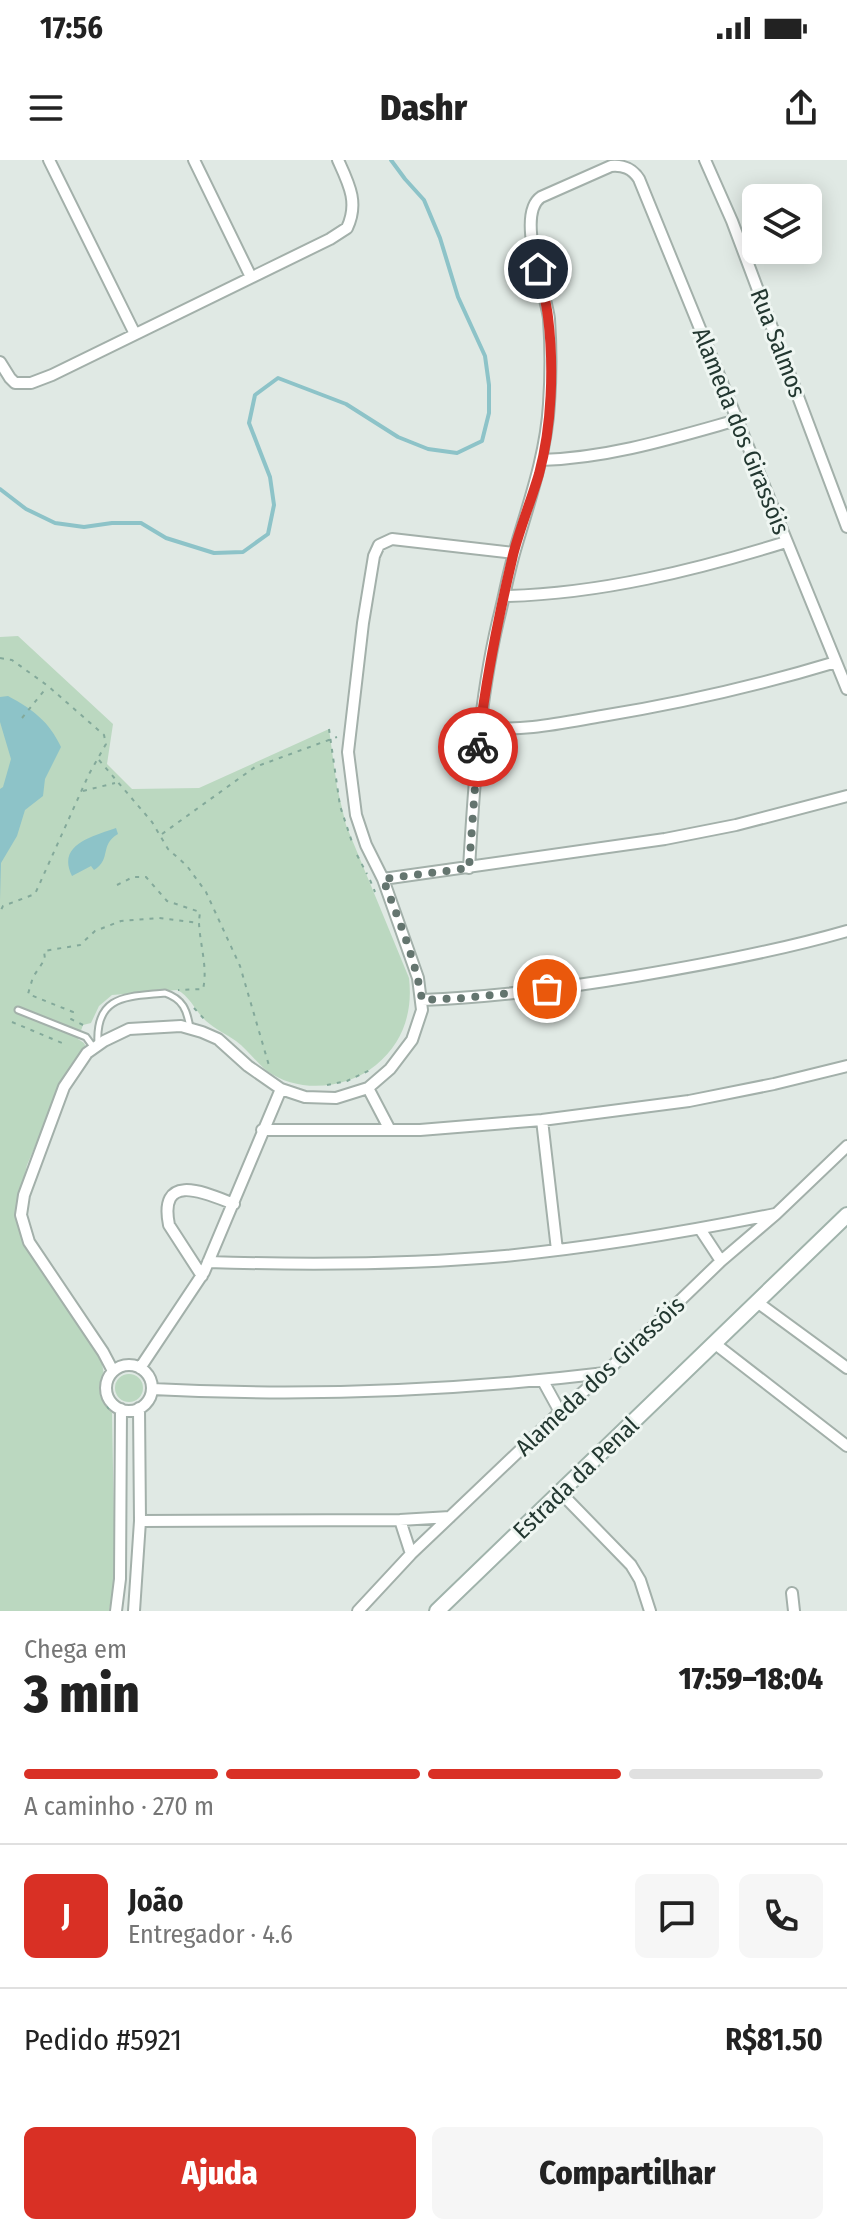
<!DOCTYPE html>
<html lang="pt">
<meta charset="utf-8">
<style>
body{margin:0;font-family:"Fira Sans Condensed",sans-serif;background:#f6f6f6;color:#222;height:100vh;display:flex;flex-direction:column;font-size:30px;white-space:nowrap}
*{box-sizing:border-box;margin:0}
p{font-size:26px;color:#767676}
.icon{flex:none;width:44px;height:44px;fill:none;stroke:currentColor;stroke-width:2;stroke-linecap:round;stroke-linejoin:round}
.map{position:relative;height:1451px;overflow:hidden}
.side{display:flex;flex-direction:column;background:#fff;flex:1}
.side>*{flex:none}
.tools{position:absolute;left:742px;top:24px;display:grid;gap:16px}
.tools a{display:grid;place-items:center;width:80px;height:80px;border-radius:12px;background:#fff;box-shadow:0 4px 20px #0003;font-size:40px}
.pin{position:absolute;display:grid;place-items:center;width:68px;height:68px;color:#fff;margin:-34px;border:4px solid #fff;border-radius:50%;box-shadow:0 2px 8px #0007}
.courier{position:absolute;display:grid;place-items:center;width:80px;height:80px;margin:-40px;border:6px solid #d93025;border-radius:50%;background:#fff;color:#222;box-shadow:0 2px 10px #0007}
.summary em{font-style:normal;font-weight:800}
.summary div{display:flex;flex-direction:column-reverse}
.summary{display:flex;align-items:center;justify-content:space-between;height:136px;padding:0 24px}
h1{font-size:52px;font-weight:800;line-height:60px}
.bar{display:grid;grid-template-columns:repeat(4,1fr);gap:12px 8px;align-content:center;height:96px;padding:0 24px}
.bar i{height:10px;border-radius:6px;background:#e0e0e0}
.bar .selected{background:#d93025}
.bar p{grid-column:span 4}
.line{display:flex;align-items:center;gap:20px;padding:0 24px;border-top:2px solid #e0e0e0}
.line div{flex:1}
.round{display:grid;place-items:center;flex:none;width:84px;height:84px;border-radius:12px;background:#f6f6f6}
.primary-button{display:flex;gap:16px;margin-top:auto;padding:16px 24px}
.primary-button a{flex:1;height:92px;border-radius:12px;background:#d93025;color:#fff;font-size:32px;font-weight:800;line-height:92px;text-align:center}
.primary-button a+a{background:#f6f6f6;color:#222}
.status{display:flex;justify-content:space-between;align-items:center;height:56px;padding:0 40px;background:#fff;direction:ltr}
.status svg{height:22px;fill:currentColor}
header{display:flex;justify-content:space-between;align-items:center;height:104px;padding:0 24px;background:#fff;font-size:36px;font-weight:800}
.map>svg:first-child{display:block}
</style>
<div class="status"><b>17:56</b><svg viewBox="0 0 49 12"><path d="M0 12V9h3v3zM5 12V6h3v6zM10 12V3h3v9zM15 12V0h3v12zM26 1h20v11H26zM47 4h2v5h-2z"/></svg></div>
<header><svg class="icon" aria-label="menu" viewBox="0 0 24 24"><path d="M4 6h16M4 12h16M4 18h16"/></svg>Dashr<svg class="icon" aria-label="share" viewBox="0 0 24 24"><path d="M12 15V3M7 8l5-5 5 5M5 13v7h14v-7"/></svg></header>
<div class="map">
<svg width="847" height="1451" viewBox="0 0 847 1451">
<rect width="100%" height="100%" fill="#e0e9e4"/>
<path fill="#bbd8c0" d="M 18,476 L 113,564 L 107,604 L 132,629 L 199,628 L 329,569 L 337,627 L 346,665 L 409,818 C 413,852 403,883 376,905 C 347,929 299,934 267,911 C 256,902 248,890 236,881 C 226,874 215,869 206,861 C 195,851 190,836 177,830 L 112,835 L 99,846 L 91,863 L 83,865 L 78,879 L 84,883 L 86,887 L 71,911 L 47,958 L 27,1005 L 15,1055 L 20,1069 L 44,1113 L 100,1198 C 109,1221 97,1229 112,1253 L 115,1418 L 109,1451 L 0,1451 L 0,477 Z
M115 1228a14 14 0 1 1 28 0a14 14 0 1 1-28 0Z"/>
<path fill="#8dc3c8" d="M 8,536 C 32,549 49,561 61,587 L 45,619 L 43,636 L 25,650 L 17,676 L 1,703 L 0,740 L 0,629 L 3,627 L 11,599 L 0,562 L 0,537 Z
M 116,668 L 118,674 C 99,685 112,699 94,710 L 91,706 L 72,716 C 56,684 94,676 116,668 Z"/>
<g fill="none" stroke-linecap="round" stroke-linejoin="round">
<path stroke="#8dc3c8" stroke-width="4" d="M 0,329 L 26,349 L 55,363 L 84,367 L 112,363 L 141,363 L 166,378 L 214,393 L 243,392 L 268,374 L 274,345 L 270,317 L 249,263 L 255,235 L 278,218 L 346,244 L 398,277 L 428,289 L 457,293 L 482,281 L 489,253 L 489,225 L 485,196 L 458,137 L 440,78 L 424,40 L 405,19 L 391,0"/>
<defs>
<path id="lane" d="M 18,850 L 86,877 L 94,888
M 98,884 C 95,834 128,837 165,833 C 183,839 187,850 190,868"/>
<path id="street" d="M 49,0 L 135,174
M 194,0 L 251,117
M 705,0 L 732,61 L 847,367
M 0,202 L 10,218 L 15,223 L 31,223 L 52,215 L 330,79 L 347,68 C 359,43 349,24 338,0
M 541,300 C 609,298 673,278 737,260
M 505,436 C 599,434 696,410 786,382
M 480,567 C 522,572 561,563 602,556 C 681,543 760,525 836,502
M 469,708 C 474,625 479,542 498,461 C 504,438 508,414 515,390 C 529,342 546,295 549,244 C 551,215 551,187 549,159 C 546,132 515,55 541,37 L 611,6 C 623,5 632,8 639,19 L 847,529
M 383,719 L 665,679 L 736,665 L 847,636
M 422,840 C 494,837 565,828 636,816 C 708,804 778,791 847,771
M 368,928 L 390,970
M 542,960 L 557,1090
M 262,970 L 420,970 L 542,960 L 689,941 L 774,924 L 847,906
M 700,1069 L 721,1101
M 208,1102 C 307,1105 407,1105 505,1096 C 596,1087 686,1072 775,1054
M 202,1116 L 169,1065 C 158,1010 208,1034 234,1044
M 757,1142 L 847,1208
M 714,1183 L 847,1286
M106 1228a23 23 0 1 1 46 0a23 23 0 1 1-46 0Z
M 140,1208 L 204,1112 L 281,929
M 113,1211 L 103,1192 L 29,1082 L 21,1055 L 24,1035 L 64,927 L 87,893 L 104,881 L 129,869 L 181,866 L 202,872 L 218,879 L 248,906 L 281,929 L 305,937 L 336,938 L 368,928 L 390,909 L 412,880 L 422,850 L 418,818 L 383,719 L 366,685 L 356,655 L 348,592 L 363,463 L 374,396 L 379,385 L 392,379 L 514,393
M 543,1221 L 560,1252
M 152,1229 C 303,1237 455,1231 605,1213
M 560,1332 L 631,1405 L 640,1420 L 650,1451
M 400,1360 L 411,1394
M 140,1361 L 400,1360 L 450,1357
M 792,1433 L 794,1451
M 116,1451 L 120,1419 L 121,1249
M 134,1451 L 140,1361 L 139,1248
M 358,1451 L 411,1394 L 560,1252 L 605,1213 L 721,1101 L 776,1054 L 847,986"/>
<path id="secondary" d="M 437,1451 L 847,1055"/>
</defs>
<use href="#lane" stroke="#a3b0aa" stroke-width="9"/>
<use href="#street" stroke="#a3b0aa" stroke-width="14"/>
<use href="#secondary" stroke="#a0b3ab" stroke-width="18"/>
<path stroke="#83a99a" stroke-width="2" stroke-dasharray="4 6" stroke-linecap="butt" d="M 0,498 L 12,500 L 48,526 L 104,575 L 106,584 L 89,614 L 35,734 L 3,746 L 0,752
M 22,558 L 47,527
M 329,569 L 340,646 L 353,685
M 99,600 L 152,662 L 168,689 L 187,706 L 206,732 L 240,806 L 270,909
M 83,631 L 115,623
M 162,674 L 255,607 L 337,577
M 357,695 L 367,714
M 370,720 L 375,732
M 117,725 L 133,717 L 146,717 L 167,741 L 200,752 L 199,761
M 194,848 L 206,861
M 12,862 L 62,883 L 64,878
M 83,865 L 71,859 L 73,852 L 28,834 L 33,817 L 45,799 L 44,791 L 80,785 L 95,771 L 121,761 L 159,758 L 199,763 C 200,785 208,808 203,829 L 178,830
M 327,925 L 347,921 L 370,910
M 104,1217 C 102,1229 103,1239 109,1249"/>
<use href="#lane" stroke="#fff" stroke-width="5"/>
<use href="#street" stroke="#fff" stroke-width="10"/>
<use href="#secondary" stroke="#fff" stroke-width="14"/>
</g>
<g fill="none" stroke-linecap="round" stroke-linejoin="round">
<path stroke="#64756f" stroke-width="8" stroke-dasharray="0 14.4" d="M 478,587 L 469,708 L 383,719 C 398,758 415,798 422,840 L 464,838 L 547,829"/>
<path stroke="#d93025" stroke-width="10" d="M 478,587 C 485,522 498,459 513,395 C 520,368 531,341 539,314 C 552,266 554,206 548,157 C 546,141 542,125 538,109"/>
</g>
<g text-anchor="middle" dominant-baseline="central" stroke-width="6" stroke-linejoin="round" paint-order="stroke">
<g font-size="24" fill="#223730" stroke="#eff6f2">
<text transform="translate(778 183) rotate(69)">Rua Salmos</text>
<text transform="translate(741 271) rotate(68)">Alameda dos Girassóis</text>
<text transform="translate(600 1216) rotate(-43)">Alameda dos Girassóis</text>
<text transform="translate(576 1318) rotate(-44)">Estrada da Penal</text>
</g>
</g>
</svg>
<div class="tools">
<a><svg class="icon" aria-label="layers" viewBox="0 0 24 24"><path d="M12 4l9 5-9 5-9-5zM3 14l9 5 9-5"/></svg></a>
</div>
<div class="pin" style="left:547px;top:829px;background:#ea580c"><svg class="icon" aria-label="bag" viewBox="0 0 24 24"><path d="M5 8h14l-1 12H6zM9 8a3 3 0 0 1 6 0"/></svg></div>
<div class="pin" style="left:538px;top:109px;background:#1f2937"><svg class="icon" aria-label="home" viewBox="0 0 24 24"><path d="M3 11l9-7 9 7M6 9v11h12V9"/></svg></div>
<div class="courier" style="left:478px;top:587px"><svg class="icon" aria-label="bike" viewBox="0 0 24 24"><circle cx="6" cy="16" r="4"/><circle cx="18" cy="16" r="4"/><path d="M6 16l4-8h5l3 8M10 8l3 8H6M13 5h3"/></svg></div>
</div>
<section class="side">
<div class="summary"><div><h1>3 min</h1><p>Chega em</p></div><em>17:59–18:04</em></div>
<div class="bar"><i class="selected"></i><i class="selected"></i><i class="selected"></i><i></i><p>A caminho · 270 m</p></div>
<div class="line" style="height:144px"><b class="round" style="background:#d93025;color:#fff">J</b><div><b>João</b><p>Entregador · 4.6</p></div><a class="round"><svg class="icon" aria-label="chat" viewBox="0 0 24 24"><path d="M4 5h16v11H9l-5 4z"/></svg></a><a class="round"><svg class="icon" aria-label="phone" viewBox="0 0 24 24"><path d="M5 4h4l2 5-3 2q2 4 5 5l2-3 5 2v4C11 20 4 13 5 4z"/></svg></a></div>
<div class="line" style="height:104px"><div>Pedido #5921</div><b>R$81.50</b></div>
<div class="primary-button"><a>Ajuda</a><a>Compartilhar</a></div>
</section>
